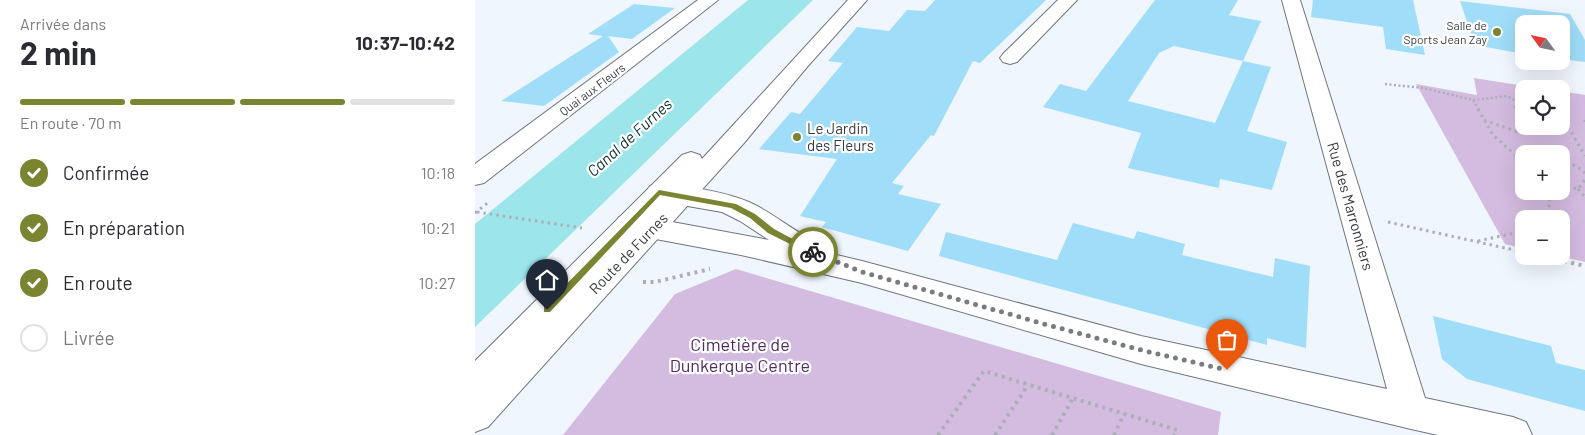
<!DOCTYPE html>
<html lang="fr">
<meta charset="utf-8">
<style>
body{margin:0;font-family:Barlow,sans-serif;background:#f2f2f3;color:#2b2b33;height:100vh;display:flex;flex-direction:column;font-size:19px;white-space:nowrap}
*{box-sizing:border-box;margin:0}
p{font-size:16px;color:#7c7c81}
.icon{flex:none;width:28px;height:28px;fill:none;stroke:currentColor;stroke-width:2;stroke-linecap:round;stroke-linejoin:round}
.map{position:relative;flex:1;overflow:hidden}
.side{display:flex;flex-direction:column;background:#fff;width:475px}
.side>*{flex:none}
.needle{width:32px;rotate:303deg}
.fabs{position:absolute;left:1040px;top:15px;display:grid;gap:10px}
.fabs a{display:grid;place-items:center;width:55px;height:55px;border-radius:10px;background:#fff;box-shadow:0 5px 20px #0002;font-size:25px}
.pin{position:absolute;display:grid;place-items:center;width:42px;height:42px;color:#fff;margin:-51px -21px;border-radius:50% 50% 50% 0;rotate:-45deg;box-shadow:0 0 5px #0007}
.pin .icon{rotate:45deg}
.courier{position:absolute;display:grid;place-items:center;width:50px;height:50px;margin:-25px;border:4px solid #7a8431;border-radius:50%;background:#fff;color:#222;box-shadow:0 1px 6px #0007}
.summary em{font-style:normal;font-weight:700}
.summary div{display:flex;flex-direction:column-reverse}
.summary{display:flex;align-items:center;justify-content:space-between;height:85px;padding:0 20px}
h1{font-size:32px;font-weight:700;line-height:38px}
.bar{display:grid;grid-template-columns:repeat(4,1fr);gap:8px 5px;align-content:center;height:60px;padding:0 20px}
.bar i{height:6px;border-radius:4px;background:#e1e1e2}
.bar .active{background:#7a8431}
.bar p{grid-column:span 4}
ol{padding:0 20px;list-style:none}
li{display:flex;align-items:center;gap:15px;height:55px}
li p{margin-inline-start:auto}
li .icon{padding:5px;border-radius:50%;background:#7a8431;color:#fff;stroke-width:4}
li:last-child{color:#7c7c81}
li i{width:28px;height:28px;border:2px solid #e1e1e2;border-radius:50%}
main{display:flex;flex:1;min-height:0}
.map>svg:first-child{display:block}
</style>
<main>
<section class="side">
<div class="summary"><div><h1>2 min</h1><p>Arrivée dans</p></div><em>10:37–10:42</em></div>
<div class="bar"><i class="active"></i><i class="active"></i><i class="active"></i><i></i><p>En route · 70 m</p></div>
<ol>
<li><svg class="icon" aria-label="check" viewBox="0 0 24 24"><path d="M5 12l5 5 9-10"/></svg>Confirmée<p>10:18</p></li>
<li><svg class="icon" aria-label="check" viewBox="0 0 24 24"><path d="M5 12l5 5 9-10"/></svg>En préparation<p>10:21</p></li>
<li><svg class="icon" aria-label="check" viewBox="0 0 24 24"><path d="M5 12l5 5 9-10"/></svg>En route<p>10:27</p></li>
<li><i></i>Livrée</li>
</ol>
</section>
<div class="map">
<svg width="1110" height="435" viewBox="0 0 1110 435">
<rect width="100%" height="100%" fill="#f0f6fe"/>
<path fill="#d4bce0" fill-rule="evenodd" d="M 999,78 L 1069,89 L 1049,89 L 1049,126 L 1086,126 L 1086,91 L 1110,95 L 1110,262 L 1083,256 L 1086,256 L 1086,219 L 1049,219 L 1049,249 L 1030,244 L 941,84 L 1002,95 ZM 1049,154 L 1086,154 L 1086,191 L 1049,191 Z
M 261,269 L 746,412 L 743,435 L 88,435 L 200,294 Z"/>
<path fill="#9ce6eb" d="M 273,0 L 338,0 L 0,327 L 0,224 Z"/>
<path fill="#a0ddf9" d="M 460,0 L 571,0 L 505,63 L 498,61 L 459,136 L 456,135 L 417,183 L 429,186 L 423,194 L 466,204 L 433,251 L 347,227 L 351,222 L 325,216 L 362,159 L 284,149 L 316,112 L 325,114 L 368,63 L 353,61 L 382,27 L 414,31 L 432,10 L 450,11 Z
M 680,0 L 763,0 L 754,15 L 786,21 L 768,61 L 699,46 L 684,53 L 653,101 L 740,123 L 768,61 L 796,67 L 772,131 L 812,142 L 797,190 L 745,179 L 744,188 L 653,168 L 666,133 L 568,107 L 585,84 L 611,91 Z
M 838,0 L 938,0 L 950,55 L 911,49 L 908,27 L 836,17 Z
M 985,1 L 1095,14 L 1110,40 L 1110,62 L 1086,59 L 1086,24 L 1049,24 L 1049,54 L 1000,45 Z
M 159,4 L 200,8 L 157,39 L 133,36 L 144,52 L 69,106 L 26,101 L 128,36 L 113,34 Z
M 598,223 L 659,239 L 662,231 L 710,244 L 707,255 L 798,277 L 800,258 L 835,266 L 831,348 L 792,338 L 792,345 L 464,256 L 471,232 L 582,260 Z
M 958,316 L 1076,346 L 1081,363 L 1110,370 L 1110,411 L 992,379 L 967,359 Z"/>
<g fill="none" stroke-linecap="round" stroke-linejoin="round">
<defs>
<path id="minor" d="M 223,0 L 243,0 L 9,183 L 0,185 L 0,164 Z
M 583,0 L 602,0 L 542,62 L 535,64 L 528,62 L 525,58 L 528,54 Z
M 807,0 L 825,0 L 950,398 L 1038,417 L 1051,422 L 1057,435 L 963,435 L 936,429 L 666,364 L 387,283 L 266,255 L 154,234 L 144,231 L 140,224 L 144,217 L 154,214 L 294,240 L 265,221 L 247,212 L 184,201 L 175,198 L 171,192 L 175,186 C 187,182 200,185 213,187 C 234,190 256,194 276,203 C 300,214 320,233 345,243 L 349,252 L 387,261 L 666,336 L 912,389 Z"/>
<path id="secondary" d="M 373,0 L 392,0 L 332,67 L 269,143 L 13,427 L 0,432 L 0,361 L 207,155 L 216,152 L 225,155 L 227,159 Z"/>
</defs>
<use href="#minor" stroke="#6f767f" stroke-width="2"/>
<use href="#secondary" stroke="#6f767f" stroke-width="2"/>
<path stroke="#abb0b7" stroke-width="2.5" stroke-dasharray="2 2.5" stroke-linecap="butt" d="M 910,84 L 948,88 L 998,100 L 1004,110
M 998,100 L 1032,96 L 1045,103 L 1040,107 L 1042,110"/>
<path stroke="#abb0b7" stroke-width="3" stroke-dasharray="2.5 4" stroke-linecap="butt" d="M 1003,109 L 1018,135 L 1049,163
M 1041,109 L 1049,120
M 1086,112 L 1091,113 L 1091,123 L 1110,156
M 1009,120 L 1043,132 L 1064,134 L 1056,126
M 1110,120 L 1110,122
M 1086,159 L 1103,167 L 1110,173
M 1086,185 L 1103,189 L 1110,180
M 1103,189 L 1110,197
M 2,212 L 107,228
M 0,213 L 15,201
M 1068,219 L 1075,204 L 1074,191
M 913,222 L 1048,252
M 1003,241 L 1049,231"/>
<path stroke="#abb0b7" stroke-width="4" stroke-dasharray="3 4.5" stroke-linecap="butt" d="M 1042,251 L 1049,252
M 1067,256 L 1110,266
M 168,282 L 180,282 L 235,269
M 463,435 L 509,371 L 702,430 L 699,435
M 520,435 L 553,385
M 577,435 L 598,398
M 639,435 L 649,414"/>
<use href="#minor" fill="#fff" fill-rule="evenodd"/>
<use href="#secondary" fill="#fff" fill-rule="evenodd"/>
</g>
<path fill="#7a8431" d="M 184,190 L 261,204 L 280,214 L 299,229 L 342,252 L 341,254 L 335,254 L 293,233 L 275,218 L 256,208 L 185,195 L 75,312 L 69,312 L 69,307 Z"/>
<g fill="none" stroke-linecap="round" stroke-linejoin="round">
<path stroke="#787c81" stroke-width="5" stroke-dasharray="0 9" d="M 338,252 L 387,272 L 569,324 L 666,350 L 752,370"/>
</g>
<g fill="#7a8431" stroke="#fff" stroke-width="2">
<circle cx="1022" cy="32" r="5"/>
<circle cx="322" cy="137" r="5"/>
</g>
<g text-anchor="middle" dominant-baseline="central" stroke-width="4.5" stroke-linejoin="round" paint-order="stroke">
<g font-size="12" fill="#373a3e" stroke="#fff" text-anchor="end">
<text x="1012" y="25">Salle de<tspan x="1012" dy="14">Sports Jean Zay</tspan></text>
</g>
<g font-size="12" fill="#373a3e" stroke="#fff">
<text transform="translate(117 89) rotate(-37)">Quai aux Fleurs</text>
</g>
<g font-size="15" fill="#373a3e" stroke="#fff" text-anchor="start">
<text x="332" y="128">Le Jardin<tspan x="332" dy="17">des Fleurs</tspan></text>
</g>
<g font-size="15" fill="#373a3e" stroke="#fff">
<text transform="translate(876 206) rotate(74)">Rue des Marronniers</text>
<text transform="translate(153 253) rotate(-46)">Route de Furnes</text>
</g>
<g font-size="16" font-style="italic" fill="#092f31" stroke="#fff">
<text transform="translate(154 137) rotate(-42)">Canal de Furnes</text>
</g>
<g font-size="18" fill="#522b64" stroke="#fff">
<text x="265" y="344">Cimetière de<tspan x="265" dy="21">Dunkerque Centre</tspan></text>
</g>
</g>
</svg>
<div class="fabs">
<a><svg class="needle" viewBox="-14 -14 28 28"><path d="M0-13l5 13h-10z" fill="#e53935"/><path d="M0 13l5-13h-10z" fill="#7c7c81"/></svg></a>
<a><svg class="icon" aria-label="locate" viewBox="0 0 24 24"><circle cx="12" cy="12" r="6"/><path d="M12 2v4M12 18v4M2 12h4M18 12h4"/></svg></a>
<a>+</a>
<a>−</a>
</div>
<div class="pin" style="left:752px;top:370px;background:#ea580c"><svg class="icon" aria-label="bag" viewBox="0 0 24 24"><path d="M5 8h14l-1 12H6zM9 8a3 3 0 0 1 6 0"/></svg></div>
<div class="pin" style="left:72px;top:310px;background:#1f2937"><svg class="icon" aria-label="home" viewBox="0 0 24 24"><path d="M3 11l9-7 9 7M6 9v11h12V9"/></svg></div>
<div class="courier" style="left:338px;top:252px"><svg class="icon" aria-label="bike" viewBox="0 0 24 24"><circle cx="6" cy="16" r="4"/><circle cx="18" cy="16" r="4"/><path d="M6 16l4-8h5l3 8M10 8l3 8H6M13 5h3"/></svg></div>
</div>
</main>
